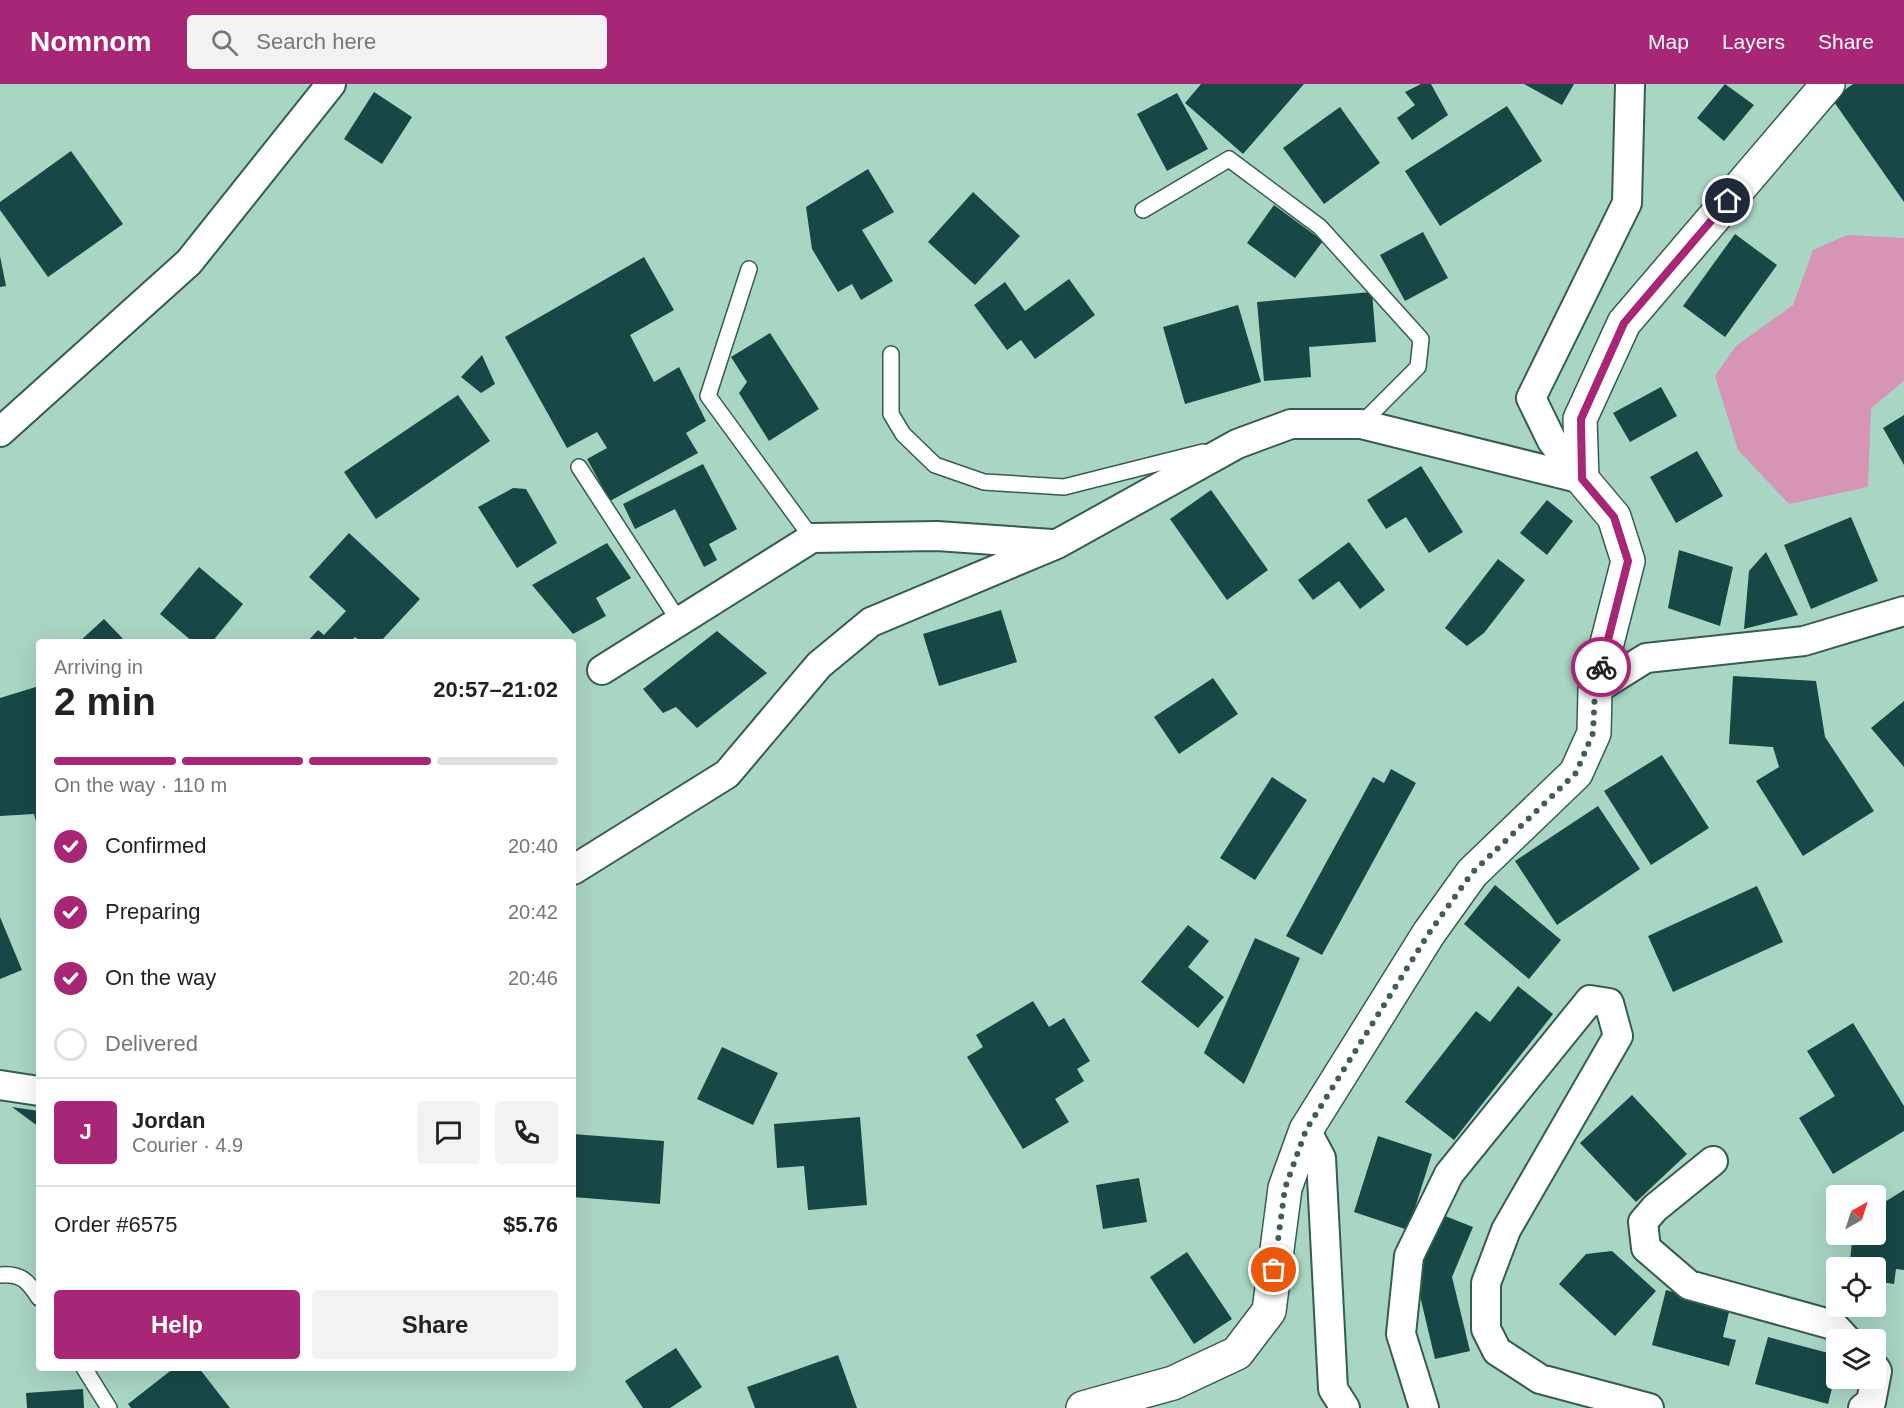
<!DOCTYPE html>
<meta charset="utf-8">
<style>
body{margin:0;font-family:Helvetica,sans-serif;background:#f2f2f2;color:#222;height:100vh;display:flex;flex-direction:column;font-size:22px;white-space:nowrap}
*{box-sizing:border-box;margin:0}
p{font-size:20px;color:#767676}
.icon{flex:none;width:33px;height:33px;fill:none;stroke:currentColor;stroke-width:2;stroke-linecap:round;stroke-linejoin:round}
.map{position:relative;flex:1;overflow:hidden}
.sheet{position:absolute;left:36px;top:555px;width:540px;height:732px;display:flex;flex-direction:column;background:#fff;border-radius:6px;box-shadow:0 6px 24px #0002}
.sheet>*{flex:none}
.needle{width:39px;rotate:39deg}
.controls{position:absolute;left:1826px;top:1101px;display:grid;gap:12px}
.controls a{display:grid;place-items:center;width:60px;height:60px;border-radius:6px;background:#fff;box-shadow:0 6px 24px #0002;font-size:30px}
.pin{position:absolute;display:grid;place-items:center;width:51px;height:51px;color:#fff;margin:-26px;border:3px solid #fff;border-radius:50%;box-shadow:0 2px 6px #0007}
.courier{position:absolute;display:grid;place-items:center;width:60px;height:60px;margin:-30px;border:4px solid #a72675;border-radius:50%;background:#fff;color:#222;box-shadow:0 2px 8px #0007}
.summary em{font-style:normal;font-weight:700}
.summary div{display:flex;flex-direction:column-reverse}
.summary{display:flex;align-items:center;justify-content:space-between;height:102px;padding:0 18px}
h1{font-size:39px;font-weight:700;line-height:45px}
.bar{display:grid;grid-template-columns:repeat(4,1fr);gap:9px 6px;align-content:center;height:72px;padding:0 18px}
.bar i{height:8px;border-radius:4px;background:#e0e0e0}
.bar .current{background:#a72675}
.bar p{grid-column:span 4}
.line{display:flex;align-items:center;gap:15px;padding:0 18px;border-top:2px solid #e0e0e0}
.line div{flex:1}
.round{display:grid;place-items:center;flex:none;width:63px;height:63px;border-radius:6px;background:#f2f2f2}
ol{padding:0 18px;list-style:none}
li{display:flex;align-items:center;gap:18px;height:66px}
li p{margin-inline-start:auto}
li .icon{padding:6px;border-radius:50%;background:#a72675;color:#fff;stroke-width:4}
li:last-child{color:#767676}
li i{width:33px;height:33px;border:3px solid #e0e0e0;border-radius:50%}
.action{display:flex;gap:12px;margin-top:auto;padding:12px 18px}
.action a{flex:1;height:69px;border-radius:6px;background:#a72675;color:#fff;font-size:24px;font-weight:700;line-height:69px;text-align:center}
.action a+a{background:#f2f2f2;color:#222}
header{display:flex;align-items:center;gap:36px;box-sizing:border-box;height:84px;padding:0 30px;background:#a72675;color:#fff}
header strong{font-size:28px}
nav{display:flex;gap:33px;margin-inline-start:auto;font-size:21px}
.search{width:420px;height:54px;background:#f2f2f2;display:flex;align-items:center;gap:15px;box-sizing:border-box;padding:0 21px;border-radius:6px;color:#767676;font-size:22px}
.map>svg:first-child{display:block}
</style>
<header>
<strong>Nomnom</strong>
<div class="search"><svg class="icon" aria-label="search" viewBox="0 0 24 24"><circle cx="10" cy="10" r="6"/><path d="M15 15l6 6"/></svg>Search here</div>
<nav><a>Map</a><a>Layers</a><a>Share</a></nav>
</header>
<div class="map">
<svg width="1904" height="1324" viewBox="0 0 1904 1324">
<rect width="100%" height="100%" fill="#a9d5c3"/>
<path fill="#d695b5" d="M 1847,151 L 1904,154 L 1904,297 L 1871,324 L 1868,403 L 1789,420 L 1738,366 L 1715,292 L 1736,262 L 1793,221 L 1813,166 Z"/>
<path fill="#174845" d="M 1201,0 L 1304,0 L 1243,70 L 1185,19 Z
M 1421,0 L 1431,0 L 1448,31 L 1412,56 L 1397,34 L 1415,21 L 1405,8 Z
M 1524,0 L 1574,0 L 1562,21 Z
M 1725,0 L 1754,21 L 1724,57 L 1697,34 Z
M 1853,0 L 1904,0 L 1904,118 L 1832,15 Z
M 374,8 L 412,33 L 382,80 L 344,55 Z
M 1177,9 L 1208,65 L 1167,87 L 1137,30 Z
M 1507,22 L 1542,77 L 1440,142 L 1405,87 Z
M 1340,23 L 1380,79 L 1324,120 L 1283,64 Z
M 71,67 L 123,140 L 48,193 L 0,126 L 0,118 Z
M 868,85 L 894,128 L 862,146 L 893,197 L 861,216 L 852,200 L 838,208 L 812,165 L 806,123 Z
M 973,108 L 1020,152 L 975,201 L 928,158 Z
M 1274,121 L 1323,157 L 1295,194 L 1247,159 Z
M 1423,148 L 1448,194 L 1405,217 L 1380,171 Z
M 1735,150 L 1777,181 L 1725,253 L 1683,222 Z
M 0,172 L 6,202 L 0,203 Z
M 644,173 L 674,226 L 630,251 L 654,298 L 679,283 L 706,337 L 686,349 L 698,369 L 610,417 L 587,375 L 607,364 L 597,348 L 567,364 L 505,253 Z
M 1069,195 L 1095,231 L 1035,275 L 1021,256 L 1007,266 L 974,221 L 1005,198 L 1025,227 Z
M 1372,208 L 1376,258 L 1309,263 L 1311,293 L 1264,297 L 1257,218 Z
M 1238,221 L 1261,298 L 1185,320 L 1163,243 Z
M 770,249 L 819,325 L 769,357 L 739,309 L 747,298 L 731,273 Z
M 482,271 L 495,300 L 481,309 L 461,293 Z
M 1661,303 L 1677,332 L 1630,358 L 1613,329 Z
M 458,311 L 490,357 L 376,435 L 344,388 Z
M 1904,331 L 1904,381 L 1883,344 Z
M 1697,367 L 1723,412 L 1676,439 L 1650,393 Z
M 703,380 L 737,445 L 709,460 L 717,476 L 704,483 L 675,425 L 635,445 L 623,420 Z
M 1421,382 L 1463,448 L 1429,469 L 1406,433 L 1386,445 L 1367,416 Z
M 513,404 L 526,405 L 557,459 L 517,484 L 478,423 Z
M 1211,406 L 1268,486 L 1227,516 L 1170,435 Z
M 1547,416 L 1573,437 L 1547,471 L 1520,449 Z
M 1851,433 L 1878,497 L 1811,525 L 1784,461 Z
M 349,449 L 420,515 L 380,558 L 361,558 L 355,553 L 351,558 L 307,558 L 318,546 L 324,551 L 346,527 L 309,493 Z
M 1349,458 L 1385,506 L 1360,525 L 1339,497 L 1313,516 L 1298,496 Z
M 607,459 L 631,494 L 596,514 L 606,532 L 573,550 L 532,501 Z
M 1679,466 L 1733,483 L 1720,542 L 1668,524 Z
M 1766,468 L 1798,531 L 1744,545 L 1749,487 Z
M 1498,475 L 1525,496 L 1484,549 L 1467,562 L 1445,544 Z
M 199,483 L 243,520 L 212,558 L 193,558 L 160,530 Z
M 1001,526 L 1017,578 L 939,602 L 923,550 Z
M 104,535 L 126,558 L 79,558 Z
M 717,547 L 767,589 L 697,644 L 676,623 L 663,629 L 643,605 Z
M 1733,592 L 1816,597 L 1825,653 L 1874,727 L 1803,772 L 1756,697 L 1779,683 L 1773,663 L 1729,660 Z
M 1213,594 L 1238,630 L 1179,670 L 1154,633 Z
M 39,602 L 39,744 L 38,744 L 34,730 L 0,732 L 0,614 Z
M 1904,617 L 1904,683 L 1871,644 Z
M 1662,671 L 1709,744 L 1651,781 L 1604,707 Z
M 1391,685 L 1416,699 L 1322,871 L 1286,852 L 1373,693 L 1384,699 Z
M 1272,693 L 1307,716 L 1255,796 L 1220,774 Z
M 1598,722 L 1640,785 L 1557,841 L 1515,777 Z
M 1495,801 L 1561,856 L 1529,895 L 1464,840 Z
M 1757,802 L 1783,858 L 1673,908 L 1648,852 Z
M 0,833 L 22,886 L 0,895 Z
M 1188,841 L 1209,857 L 1188,883 L 1224,913 L 1198,944 L 1141,898 Z
M 1255,854 L 1300,874 L 1244,1000 L 1204,969 Z
M 1518,902 L 1553,930 L 1454,1056 L 1405,1018 L 1476,927 L 1490,938 Z
M 1033,917 L 1049,943 L 1064,934 L 1090,977 L 1077,985 L 1084,997 L 1055,1015 L 1069,1038 L 1023,1065 L 967,973 L 983,963 L 976,951 Z
M 1853,939 L 1904,1022 L 1904,1047 L 1833,1090 L 1799,1034 L 1835,1012 L 1807,967 Z
M 722,963 L 778,989 L 753,1041 L 697,1015 Z
M 1632,1011 L 1687,1070 L 1636,1118 L 1580,1059 Z
M 12,1023 L 39,1027 L 39,1043 Z
M 860,1033 L 867,1121 L 808,1126 L 804,1082 L 777,1084 L 774,1040 Z
M 573,1050 L 664,1057 L 660,1120 L 573,1113 Z
M 1378,1052 L 1432,1070 L 1408,1146 L 1354,1128 Z
M 1139,1094 L 1147,1138 L 1103,1145 L 1096,1101 Z
M 1904,1106 L 1904,1186 L 1896,1185 L 1894,1200 L 1875,1197 L 1875,1184 L 1864,1184 L 1865,1178 L 1850,1176 L 1853,1150 L 1875,1150 L 1875,1124 Z
M 1440,1130 L 1473,1143 L 1452,1193 L 1470,1267 L 1435,1275 L 1415,1191 Z
M 1612,1167 L 1656,1207 L 1615,1252 L 1559,1200 L 1586,1170 Z
M 1187,1168 L 1232,1235 L 1194,1260 L 1150,1193 Z
M 1666,1206 L 1730,1224 L 1723,1253 L 1736,1256 L 1729,1282 L 1652,1261 Z
M 1768,1253 L 1836,1271 L 1836,1288 L 1828,1320 L 1755,1300 Z
M 676,1264 L 702,1303 L 670,1324 L 643,1324 L 625,1297 Z
M 838,1271 L 857,1324 L 755,1324 L 747,1303 Z
M 174,1284 L 199,1284 L 230,1324 L 131,1324 L 128,1320 Z
M 83,1305 L 84,1324 L 27,1324 L 26,1309 Z"/>
<g fill="none" stroke-linecap="round" stroke-linejoin="round">
<defs>
<path id="service" d="M 1143,126 L 1229,75 L 1320,143 L 1421,255 L 1418,283 L 1361,340
M 749,185 L 708,312 L 812,454
M 891,270 L 891,330 L 903,350 L 935,381 L 984,398 L 1064,403 L 1203,368
M 579,383 L 679,537
M 0,1191 C 21,1189 28,1197 39,1214
M 84,1284 L 109,1324"/>
<path id="minor" d="M 0,348 L 189,178 L 331,0
M 1582,395 L 1552,357 L 1531,314 L 1627,119 L 1630,0
M 602,586 L 812,454 L 937,452 L 1052,460
M 1595,606 L 1646,574 L 1804,557 L 1904,527
M 573,786 L 727,690 L 819,581 L 871,538 L 1057,460 L 1237,360 L 1291,340 L 1361,340 L 1582,395
M 0,1001 L 39,1007
M 1306,1046 L 1321,1074 L 1333,1305 L 1345,1324
M 1713,1077 L 1655,1124 L 1643,1138 L 1646,1164 L 1689,1201 L 1833,1241 L 1847,1256
M 1424,1324 L 1401,1250 L 1409,1172 L 1449,1090 L 1590,916 L 1609,919 L 1618,952 L 1506,1146 L 1486,1199 L 1486,1245 L 1497,1267 L 1540,1295 L 1649,1324
M 1863,1324 L 1871,1318 L 1877,1287 L 1875,1284"/>
<path id="tertiary" d="M 1083,1324 L 1173,1299 L 1237,1269 L 1269,1227 L 1285,1104 L 1306,1046 L 1429,849 L 1472,789 L 1576,689 L 1594,649 L 1595,606 L 1628,477 L 1614,433 L 1582,395 L 1580,335 L 1624,239 L 1828,0"/>
</defs>
<use href="#service" stroke="#355d4e" stroke-width="18"/>
<use href="#minor" stroke="#355d4e" stroke-width="32"/>
<use href="#tertiary" stroke="#355d4e" stroke-width="36"/>
<use href="#service" stroke="#fff" stroke-width="15"/>
<use href="#minor" stroke="#fff" stroke-width="28"/>
<use href="#tertiary" stroke="#fff" stroke-width="33"/>
</g>
<g fill="none" stroke-linecap="round" stroke-linejoin="round">
<path stroke="#425d53" stroke-width="6" stroke-dasharray="0 10.8" d="M 1274,1186 L 1285,1104 L 1306,1046 L 1429,849 L 1472,789 L 1576,689 L 1593,649 L 1595,606 L 1601,583"/>
<path stroke="#a72675" stroke-width="8" d="M 1601,583 L 1628,477 L 1614,433 L 1582,395 L 1581,335 L 1624,239 L 1728,117"/>
</g>
</svg>
<div class="controls">
<a><svg class="needle" viewBox="-14 -14 28 28"><path d="M0-13l5 13h-10z" fill="#e53935"/><path d="M0 13l5-13h-10z" fill="#767676"/></svg></a>
<a><svg class="icon" aria-label="locate" viewBox="0 0 24 24"><circle cx="12" cy="12" r="6"/><path d="M12 2v4M12 18v4M2 12h4M18 12h4"/></svg></a>
<a><svg class="icon" aria-label="layers" viewBox="0 0 24 24"><path d="M12 4l9 5-9 5-9-5zM3 14l9 5 9-5"/></svg></a>
</div>
<div class="pin" style="left:1274px;top:1186px;background:#ea580c"><svg class="icon" aria-label="bag" viewBox="0 0 24 24"><path d="M5 8h14l-1 12H6zM9 8a3 3 0 0 1 6 0"/></svg></div>
<div class="pin" style="left:1728px;top:117px;background:#1f2937"><svg class="icon" aria-label="home" viewBox="0 0 24 24"><path d="M3 11l9-7 9 7M6 9v11h12V9"/></svg></div>
<div class="courier" style="left:1601px;top:583px"><svg class="icon" aria-label="bike" viewBox="0 0 24 24"><circle cx="6" cy="16" r="4"/><circle cx="18" cy="16" r="4"/><path d="M6 16l4-8h5l3 8M10 8l3 8H6M13 5h3"/></svg></div>
<section class="sheet">
<div class="summary"><div><h1>2 min</h1><p>Arriving in</p></div><em>20:57–21:02</em></div>
<div class="bar"><i class="current"></i><i class="current"></i><i class="current"></i><i></i><p>On the way · 110 m</p></div>
<ol>
<li><svg class="icon" aria-label="check" viewBox="0 0 24 24"><path d="M5 12l5 5 9-10"/></svg>Confirmed<p>20:40</p></li>
<li><svg class="icon" aria-label="check" viewBox="0 0 24 24"><path d="M5 12l5 5 9-10"/></svg>Preparing<p>20:42</p></li>
<li><svg class="icon" aria-label="check" viewBox="0 0 24 24"><path d="M5 12l5 5 9-10"/></svg>On the way<p>20:46</p></li>
<li><i></i>Delivered</li>
</ol>
<div class="line" style="height:108px"><b class="round" style="background:#a72675;color:#fff">J</b><div><b>Jordan</b><p>Courier · 4.9</p></div><a class="round"><svg class="icon" aria-label="chat" viewBox="0 0 24 24"><path d="M4 5h16v11H9l-5 4z"/></svg></a><a class="round"><svg class="icon" aria-label="phone" viewBox="0 0 24 24"><path d="M5 4h4l2 5-3 2q2 4 5 5l2-3 5 2v4C11 20 4 13 5 4z"/></svg></a></div>
<div class="line" style="height:78px"><div>Order #6575</div><b>$5.76</b></div>
<div class="action"><a>Help</a><a>Share</a></div>
</section>
</div>
